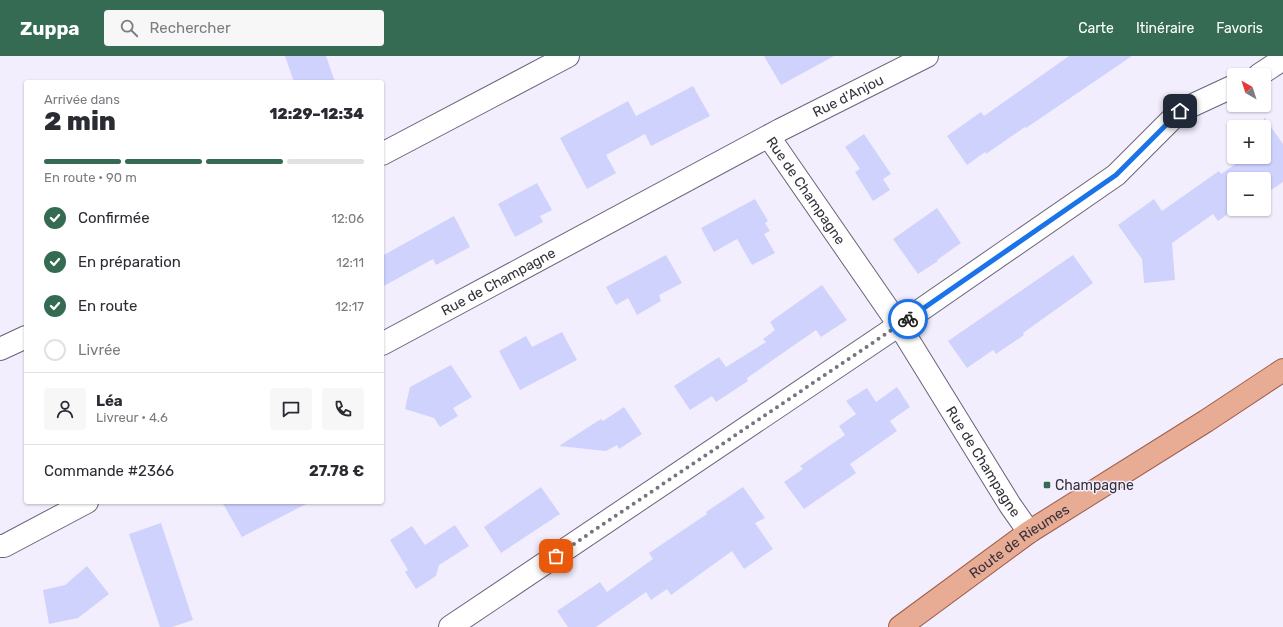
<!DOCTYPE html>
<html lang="fr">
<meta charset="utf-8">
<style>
body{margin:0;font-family:Rubik,sans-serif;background:#f7f7f7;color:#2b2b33;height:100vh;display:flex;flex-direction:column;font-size:15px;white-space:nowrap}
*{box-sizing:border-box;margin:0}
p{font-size:13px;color:#7c7c81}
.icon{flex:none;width:22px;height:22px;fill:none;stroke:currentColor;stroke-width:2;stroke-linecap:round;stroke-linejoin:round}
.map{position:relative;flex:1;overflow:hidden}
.panel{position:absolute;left:24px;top:24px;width:360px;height:424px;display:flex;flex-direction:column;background:#fff;border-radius:4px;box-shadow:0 1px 3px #0004}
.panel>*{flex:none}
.needle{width:26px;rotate:321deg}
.buttons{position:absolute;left:1227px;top:12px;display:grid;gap:8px}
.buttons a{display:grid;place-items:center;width:44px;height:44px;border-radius:4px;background:#fff;box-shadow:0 1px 3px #0004;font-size:20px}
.pin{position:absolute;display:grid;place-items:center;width:34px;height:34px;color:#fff;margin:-17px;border-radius:8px;box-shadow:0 2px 6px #0006}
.courier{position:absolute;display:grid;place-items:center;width:40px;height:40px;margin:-20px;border:3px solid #1a73e8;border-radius:50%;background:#fff;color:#222;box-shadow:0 1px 5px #0007}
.head em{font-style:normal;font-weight:800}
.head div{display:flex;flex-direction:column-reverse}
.head{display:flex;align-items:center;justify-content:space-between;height:68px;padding:0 20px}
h1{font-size:26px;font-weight:800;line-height:30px}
.bar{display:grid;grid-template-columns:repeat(4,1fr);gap:6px 4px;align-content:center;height:48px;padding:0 20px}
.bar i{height:5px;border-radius:3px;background:#e1e1e2}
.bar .selected{background:#346b52}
.bar p{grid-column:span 4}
.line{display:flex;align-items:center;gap:10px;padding:0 20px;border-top:1px solid #e1e1e2}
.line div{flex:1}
.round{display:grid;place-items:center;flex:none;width:42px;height:42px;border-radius:4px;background:#f7f7f7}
ol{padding:0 20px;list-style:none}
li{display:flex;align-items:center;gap:12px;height:44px}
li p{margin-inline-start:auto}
li .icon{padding:4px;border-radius:50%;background:#346b52;color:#fff;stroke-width:4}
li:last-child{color:#7c7c81}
li i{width:22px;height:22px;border:2px solid #e1e1e2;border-radius:50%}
header{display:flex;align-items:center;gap:24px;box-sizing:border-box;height:56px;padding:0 20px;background:#346b52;color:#fff}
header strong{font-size:19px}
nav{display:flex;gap:22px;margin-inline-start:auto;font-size:14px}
.search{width:280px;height:36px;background:#f7f7f7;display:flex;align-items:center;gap:10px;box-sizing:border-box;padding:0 14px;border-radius:4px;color:#7c7c81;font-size:15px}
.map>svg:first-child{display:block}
</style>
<header>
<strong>Zuppa</strong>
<div class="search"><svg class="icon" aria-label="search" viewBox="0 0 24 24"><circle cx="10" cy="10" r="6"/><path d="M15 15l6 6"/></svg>Rechercher</div>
<nav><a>Carte</a><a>Itinéraire</a><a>Favoris</a></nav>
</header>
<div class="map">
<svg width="1283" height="571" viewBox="0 0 1283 571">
<rect width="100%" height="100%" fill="#f3eefd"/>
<path fill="#cfd2fd" d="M 285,0 L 326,0 L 335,26 L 294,26 Z
M 764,0 L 834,0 L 781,29 Z
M 1069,0 L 1132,0 L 1026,72 L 1025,71 L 986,98 L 985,96 L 967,109 L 947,80 L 981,56 L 984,60 Z
M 693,30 L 710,60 L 651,90 L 645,78 L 606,99 L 616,117 L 587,133 L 560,82 L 628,45 L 636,60 Z
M 1264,61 L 1283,88 L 1283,126 L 1265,138 L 1264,136 L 1264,123 L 1234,123 L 1235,153 L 1218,165 L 1213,158 L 1172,187 L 1175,224 L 1144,227 L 1142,203 L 1118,169 L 1154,143 L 1162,155 L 1219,115 L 1221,118 L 1246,101 L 1264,101 Z
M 864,78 L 891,118 L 883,123 L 890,134 L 873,145 L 855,116 L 860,113 L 845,91 Z
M 537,127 L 552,154 L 540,160 L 543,166 L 515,181 L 498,148 Z
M 755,143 L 768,165 L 765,167 L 770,175 L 764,178 L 775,197 L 752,209 L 737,183 L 714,196 L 701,172 Z
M 937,152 L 961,187 L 937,204 L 938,205 L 918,218 L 893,183 Z
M 454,160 L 470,191 L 436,209 L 433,203 L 382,231 L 382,200 Z
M 666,199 L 682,227 L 659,239 L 661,245 L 637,259 L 628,242 L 616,249 L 606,231 Z
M 1073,199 L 1093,227 L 1023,277 L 1024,279 L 996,298 L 993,294 L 967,312 L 948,285 Z
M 822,229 L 847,264 L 821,281 L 816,274 L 747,322 L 748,325 L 716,346 L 712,340 L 690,354 L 674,330 L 719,301 L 726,311 L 766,286 L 763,283 L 775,274 L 770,266 Z
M 562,276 L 577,304 L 520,334 L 499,295 L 526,280 L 532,291 Z
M 451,309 L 472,341 L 453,352 L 458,360 L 440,371 L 434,362 L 405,353 L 410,331 Z
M 897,331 L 910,351 L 890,365 L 897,375 L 850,408 L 856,417 L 804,453 L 784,426 L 803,413 L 800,410 L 845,379 L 839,370 L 856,358 L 846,345 L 867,332 L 876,346 Z
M 624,351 L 642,378 L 619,393 L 617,389 L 606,395 L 559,390 L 601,363 L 603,365 Z
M 541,431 L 560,458 L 501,497 L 484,471 Z
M 743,431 L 765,462 L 755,467 L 773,493 L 744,513 L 732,495 L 671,539 L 667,533 L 651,544 L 646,536 L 596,571 L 568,571 L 557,555 L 600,526 L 607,536 L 653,503 L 649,497 L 707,458 L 706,456 Z
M 222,446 L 310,446 L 242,481 Z
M 161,467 L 193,564 L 172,571 L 160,571 L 129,478 Z
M 455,469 L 469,490 L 439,509 L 436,520 L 416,533 L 405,516 L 408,514 L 390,484 L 412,470 L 425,489 Z
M 87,510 L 109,538 L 78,562 L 49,568 L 43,534 L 65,529 Z"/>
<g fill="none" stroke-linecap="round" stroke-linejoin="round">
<defs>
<g id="minor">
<path d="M 1259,19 L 1283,3"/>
<path id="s1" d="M 769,81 L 899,269 L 1010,449 L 1029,476"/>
<path d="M 382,98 L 568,0"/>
<path id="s2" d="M 382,288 L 780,74 L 927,0"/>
<path d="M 0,293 L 26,281"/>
<path d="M 0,490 L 4,490 L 87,446"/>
<path d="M 450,571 L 899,269 L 1116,119 L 1180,55 L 1234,30"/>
</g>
<g id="major">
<path id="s3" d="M 900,571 L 1029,476 L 1206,365 L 1283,314"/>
</g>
</defs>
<use href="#minor" stroke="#6b6379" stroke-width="24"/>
<use href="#major" stroke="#9f5c46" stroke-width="24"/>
<use href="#minor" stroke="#fff" stroke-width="22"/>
<use href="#major" stroke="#e8ab94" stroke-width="22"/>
</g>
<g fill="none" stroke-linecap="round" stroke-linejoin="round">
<path stroke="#78737f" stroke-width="4" stroke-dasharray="0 7.2" d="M 556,500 L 908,263"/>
<path stroke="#1a73e8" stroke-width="5" d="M 908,263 L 1116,119 L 1180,55"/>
</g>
<rect fill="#346b52" stroke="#f3eefd" stroke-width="1.5" x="1043" y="425" width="8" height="8" rx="2"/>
<g text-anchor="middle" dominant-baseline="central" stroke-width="3" stroke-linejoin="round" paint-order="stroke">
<g font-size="14" fill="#35313b" stroke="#f3eefd">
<text stroke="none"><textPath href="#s2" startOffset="528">Rue d'Anjou</textPath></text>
<text stroke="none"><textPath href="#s1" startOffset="65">Rue de Champagne</textPath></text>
<text stroke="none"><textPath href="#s2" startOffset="132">Rue de Champagne</textPath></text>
<text stroke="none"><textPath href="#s1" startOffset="389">Rue de Champagne</textPath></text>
<text stroke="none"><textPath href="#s3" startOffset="147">Route de Rieumes</textPath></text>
</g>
<g font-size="14" fill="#35313b" stroke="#f3eefd" text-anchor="start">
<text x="1055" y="429">Champagne</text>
</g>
</g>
</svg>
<div class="buttons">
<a><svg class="needle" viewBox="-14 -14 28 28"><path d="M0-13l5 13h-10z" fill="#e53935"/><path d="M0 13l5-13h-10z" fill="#7c7c81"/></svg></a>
<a>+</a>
<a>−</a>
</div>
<div class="pin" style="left:556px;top:500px;background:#ea580c"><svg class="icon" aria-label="bag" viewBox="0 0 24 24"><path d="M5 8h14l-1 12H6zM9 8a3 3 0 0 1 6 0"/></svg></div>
<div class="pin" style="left:1180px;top:55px;background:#1f2937"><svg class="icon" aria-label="home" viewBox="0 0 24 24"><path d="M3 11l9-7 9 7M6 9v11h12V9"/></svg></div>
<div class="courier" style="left:908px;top:263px"><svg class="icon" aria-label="bike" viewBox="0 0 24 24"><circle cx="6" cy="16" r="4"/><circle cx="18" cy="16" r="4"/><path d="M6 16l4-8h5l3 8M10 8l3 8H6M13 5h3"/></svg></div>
<section class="panel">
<div class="head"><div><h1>2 min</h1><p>Arrivée dans</p></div><em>12:29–12:34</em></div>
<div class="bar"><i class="selected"></i><i class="selected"></i><i class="selected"></i><i></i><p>En route · 90 m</p></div>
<ol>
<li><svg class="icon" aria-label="check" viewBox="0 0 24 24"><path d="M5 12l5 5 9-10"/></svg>Confirmée<p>12:06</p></li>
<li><svg class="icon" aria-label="check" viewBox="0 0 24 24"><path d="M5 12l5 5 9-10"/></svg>En préparation<p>12:11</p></li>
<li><svg class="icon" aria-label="check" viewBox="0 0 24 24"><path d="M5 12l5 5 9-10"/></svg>En route<p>12:17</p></li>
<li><i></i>Livrée</li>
</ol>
<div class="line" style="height:72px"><a class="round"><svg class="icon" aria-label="person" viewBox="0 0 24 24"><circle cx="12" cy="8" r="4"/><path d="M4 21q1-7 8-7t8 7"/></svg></a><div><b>Léa</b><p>Livreur · 4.6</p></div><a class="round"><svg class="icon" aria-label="chat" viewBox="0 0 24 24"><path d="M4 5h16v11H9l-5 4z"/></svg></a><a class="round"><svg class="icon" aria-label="phone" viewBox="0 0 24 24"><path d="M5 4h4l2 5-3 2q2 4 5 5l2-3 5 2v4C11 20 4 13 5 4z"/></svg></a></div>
<div class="line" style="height:52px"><div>Commande #2366</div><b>27.78 €</b></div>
</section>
</div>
